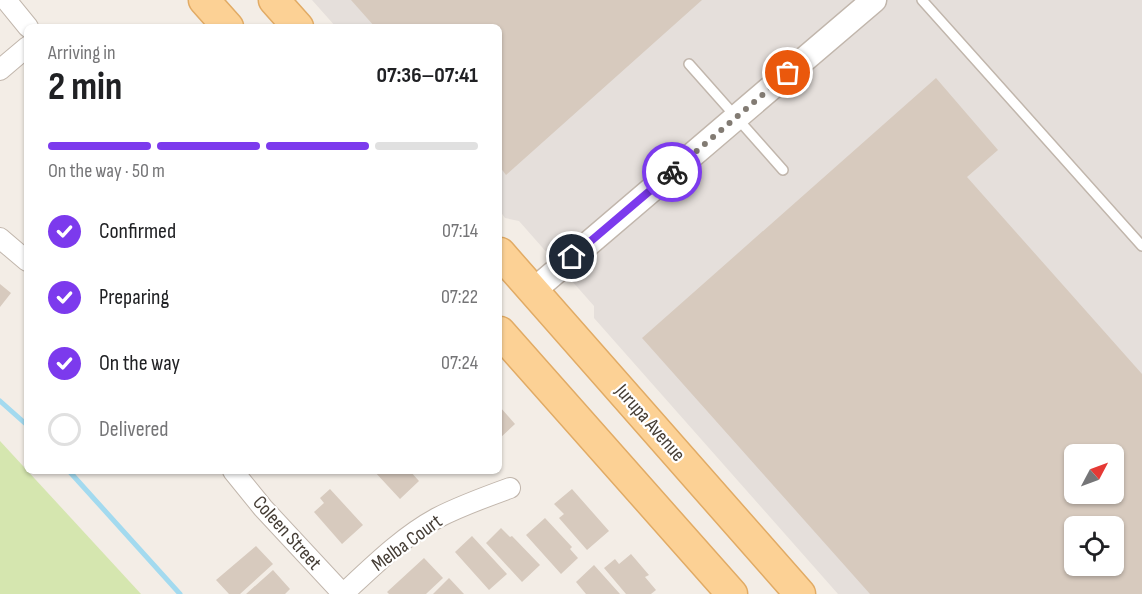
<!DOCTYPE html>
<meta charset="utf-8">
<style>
body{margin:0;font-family:"Sofia Sans Condensed",sans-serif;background:#f2f2f2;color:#202124;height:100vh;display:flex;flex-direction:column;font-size:22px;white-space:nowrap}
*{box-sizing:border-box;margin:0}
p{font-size:20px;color:#757577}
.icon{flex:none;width:33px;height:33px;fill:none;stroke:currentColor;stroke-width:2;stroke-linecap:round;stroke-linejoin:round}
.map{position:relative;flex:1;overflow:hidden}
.drawer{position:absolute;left:24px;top:24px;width:478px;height:450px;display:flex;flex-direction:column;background:#fff;border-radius:9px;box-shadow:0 2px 4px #0004}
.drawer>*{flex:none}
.needle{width:39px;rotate:49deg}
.fabs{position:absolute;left:1064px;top:444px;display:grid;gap:12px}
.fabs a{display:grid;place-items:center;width:60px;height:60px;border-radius:9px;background:#fff;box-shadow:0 2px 4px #0004;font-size:30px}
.pin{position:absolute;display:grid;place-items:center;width:51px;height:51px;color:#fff;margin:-26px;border:3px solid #fff;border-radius:50%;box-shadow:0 2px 6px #0007}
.courier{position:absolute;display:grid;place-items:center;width:60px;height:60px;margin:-30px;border:4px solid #7c3aed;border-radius:50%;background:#fff;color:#222;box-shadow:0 2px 8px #0007}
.overview em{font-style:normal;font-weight:700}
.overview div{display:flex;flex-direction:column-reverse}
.overview{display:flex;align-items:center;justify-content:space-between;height:102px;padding:0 24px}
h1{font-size:39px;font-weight:700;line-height:45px}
.bar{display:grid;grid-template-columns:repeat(4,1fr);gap:9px 6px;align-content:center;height:72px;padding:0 24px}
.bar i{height:8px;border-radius:4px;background:#e0e0e0}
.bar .selected{background:#7c3aed}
.bar p{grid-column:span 4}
ol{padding:0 24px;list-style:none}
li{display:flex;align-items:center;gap:18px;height:66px}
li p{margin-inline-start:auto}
li .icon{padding:6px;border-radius:50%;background:#7c3aed;color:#fff;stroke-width:4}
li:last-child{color:#757577}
li i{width:33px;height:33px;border:3px solid #e0e0e0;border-radius:50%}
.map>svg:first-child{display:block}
</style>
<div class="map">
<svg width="1142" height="594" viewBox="0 0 1142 594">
<rect width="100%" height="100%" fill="#f3ede6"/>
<path fill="#e5dfdb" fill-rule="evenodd" d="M 312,0 L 1142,0 L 1142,594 L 838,594 L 594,318 L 594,306 L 519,221 L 505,218 L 500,211 L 500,27 L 336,27 ZM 1074,454 L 1113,454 L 1113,494 L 1074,494 ZM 1074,526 L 1113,526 L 1113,566 L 1074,566 Z"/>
<path fill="#d5e6af" d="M 0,441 L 141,594 L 0,594 Z"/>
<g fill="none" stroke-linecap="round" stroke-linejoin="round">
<path stroke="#a3daef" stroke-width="5" d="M 0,401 L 27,425
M 69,471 L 180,594"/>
</g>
<path fill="#d7cabe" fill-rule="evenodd" d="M 351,0 L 702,0 L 506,175 L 500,167 L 500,27 L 375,27 Z
M 936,78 L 998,150 L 967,177 L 1142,374 L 1142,594 L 870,594 L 642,338 ZM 1074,454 L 1113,454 L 1113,494 L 1074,494 ZM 1074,526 L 1113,526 L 1113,566 L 1074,566 Z
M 0,284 L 11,293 L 0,307 Z
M 500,407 L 515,424 L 500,438 Z
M 374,471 L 410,471 L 419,481 L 400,499 Z
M 330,489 L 363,525 L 342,544 L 314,512 L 324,503 L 320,498 Z
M 572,489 L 609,531 L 587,550 L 559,518 L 564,514 L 554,504 Z
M 545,518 L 572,547 L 570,549 L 578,558 L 561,574 L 526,535 Z
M 501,528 L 510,537 L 512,536 L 540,565 L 522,582 L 486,543 Z
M 472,536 L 507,574 L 489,590 L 455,552 Z
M 256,546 L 273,564 L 240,594 L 229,594 L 216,580 Z
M 631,554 L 649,575 L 645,577 L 656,590 L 651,594 L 626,594 L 604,568 L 615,559 L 619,564 Z
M 424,558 L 443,578 L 426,594 L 389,594 L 387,592 Z
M 594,565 L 620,594 L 586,594 L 576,582 Z
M 273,570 L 290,589 L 285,594 L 246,594 Z
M 449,578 L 464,594 L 433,594 Z"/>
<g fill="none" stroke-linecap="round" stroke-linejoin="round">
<defs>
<path id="service" d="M 922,0 L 1142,246
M 689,64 L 783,170"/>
<path id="minor" d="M 6,0 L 28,27
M 0,70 L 27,47
M 0,238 L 27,261
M 233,471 L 263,508 L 343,594
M 343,594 C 372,567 402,537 437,518 C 460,506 485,497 510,488"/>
<path id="tertiary" d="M 533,291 L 874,0"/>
<path id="primary" d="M 204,0 L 228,27
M 274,0 L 298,27
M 500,253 L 800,594
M 500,332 L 732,594"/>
</defs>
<use href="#service" stroke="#c1b6ac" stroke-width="12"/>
<use href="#minor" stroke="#c1b6ac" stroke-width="22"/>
<use href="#tertiary" stroke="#c1b6ac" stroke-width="27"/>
<use href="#primary" stroke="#e1ab65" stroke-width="33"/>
<use href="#service" stroke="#fff" stroke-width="9"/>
<use href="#minor" stroke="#fff" stroke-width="20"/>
<use href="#tertiary" stroke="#fff" stroke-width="24"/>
<use href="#primary" stroke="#fcd195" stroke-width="30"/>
</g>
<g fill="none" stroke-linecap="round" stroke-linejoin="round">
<path stroke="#827b73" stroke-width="6" stroke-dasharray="0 10.8" d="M 672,172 L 788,73"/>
<path stroke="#7c3aed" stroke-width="8" d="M 572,257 L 672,172"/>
</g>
<g text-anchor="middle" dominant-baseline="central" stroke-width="4.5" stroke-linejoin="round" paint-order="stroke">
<g font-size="20" fill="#453d35" stroke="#fff">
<text transform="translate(650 423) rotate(49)">Jurupa Avenue</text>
<text transform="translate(287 533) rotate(48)">Coleen Street</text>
<text transform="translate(407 543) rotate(-36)">Melba Court</text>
</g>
</g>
</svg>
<div class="fabs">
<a><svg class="needle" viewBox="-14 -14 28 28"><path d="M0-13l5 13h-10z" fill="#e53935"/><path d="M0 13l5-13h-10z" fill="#757577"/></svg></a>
<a><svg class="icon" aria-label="locate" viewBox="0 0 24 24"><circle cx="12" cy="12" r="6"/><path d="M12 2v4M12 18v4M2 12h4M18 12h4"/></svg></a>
</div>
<div class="pin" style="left:788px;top:73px;background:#ea580c"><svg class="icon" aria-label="bag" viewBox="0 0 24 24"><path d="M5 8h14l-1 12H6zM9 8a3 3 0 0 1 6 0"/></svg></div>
<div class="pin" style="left:572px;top:257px;background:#1f2937"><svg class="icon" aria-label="home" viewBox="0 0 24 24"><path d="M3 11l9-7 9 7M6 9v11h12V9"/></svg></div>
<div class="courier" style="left:672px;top:172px"><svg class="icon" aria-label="bike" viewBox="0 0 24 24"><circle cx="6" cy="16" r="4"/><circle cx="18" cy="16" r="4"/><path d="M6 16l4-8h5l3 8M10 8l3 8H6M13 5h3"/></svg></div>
<section class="drawer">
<div class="overview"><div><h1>2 min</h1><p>Arriving in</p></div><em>07:36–07:41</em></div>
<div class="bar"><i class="selected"></i><i class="selected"></i><i class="selected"></i><i></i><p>On the way · 50 m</p></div>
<ol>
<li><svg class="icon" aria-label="check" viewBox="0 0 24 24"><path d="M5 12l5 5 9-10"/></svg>Confirmed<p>07:14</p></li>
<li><svg class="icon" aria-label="check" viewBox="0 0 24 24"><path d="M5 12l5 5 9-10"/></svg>Preparing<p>07:22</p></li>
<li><svg class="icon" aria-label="check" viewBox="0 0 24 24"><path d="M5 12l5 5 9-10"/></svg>On the way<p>07:24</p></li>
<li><i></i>Delivered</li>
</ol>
</section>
</div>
